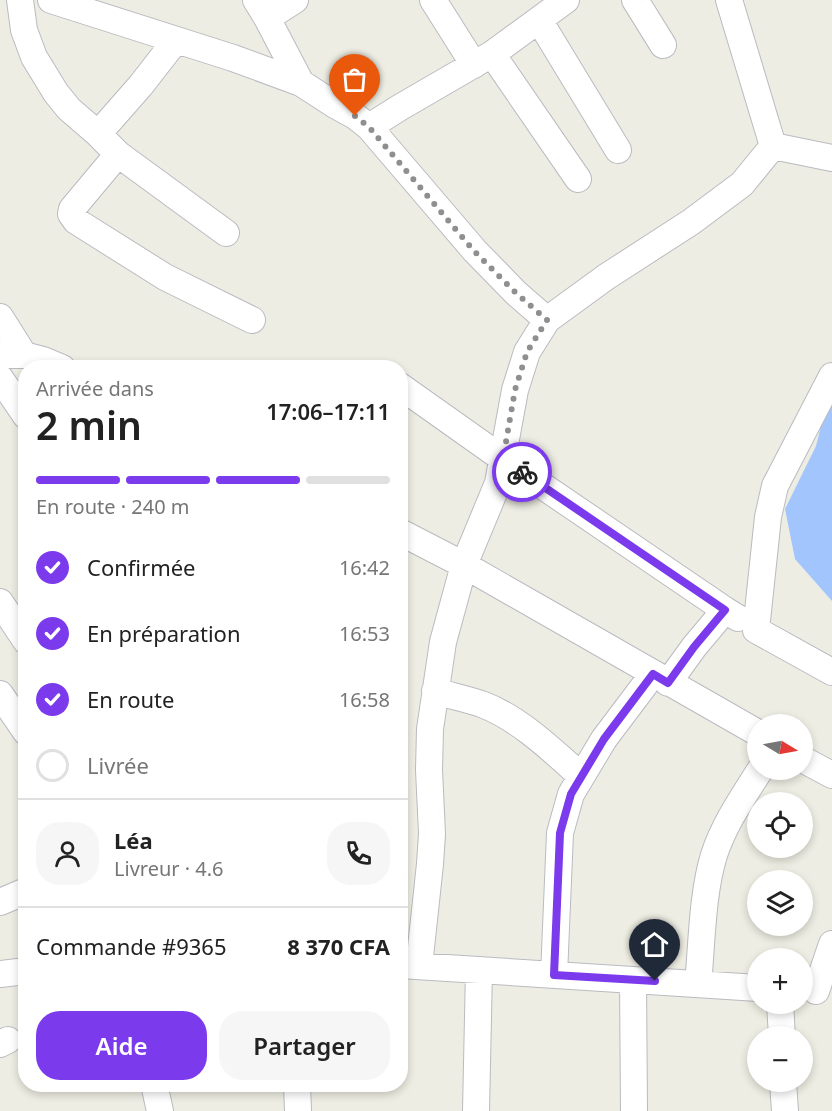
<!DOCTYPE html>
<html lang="fr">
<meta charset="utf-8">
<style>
body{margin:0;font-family:"Noto Sans",sans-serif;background:#f6f6f6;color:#222;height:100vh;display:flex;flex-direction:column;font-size:22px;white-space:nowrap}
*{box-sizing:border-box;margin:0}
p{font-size:20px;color:#767676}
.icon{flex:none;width:33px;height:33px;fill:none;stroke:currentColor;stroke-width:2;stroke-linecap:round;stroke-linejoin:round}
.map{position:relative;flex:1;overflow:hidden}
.panel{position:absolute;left:18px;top:360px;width:390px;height:732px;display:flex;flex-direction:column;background:#fff;border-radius:24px;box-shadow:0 3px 9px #0003}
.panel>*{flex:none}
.needle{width:39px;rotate:100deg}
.controls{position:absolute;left:747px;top:714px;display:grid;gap:12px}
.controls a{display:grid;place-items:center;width:66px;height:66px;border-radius:50%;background:#fff;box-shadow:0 3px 9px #0003;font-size:30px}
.pin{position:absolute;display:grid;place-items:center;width:51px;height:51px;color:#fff;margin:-62px -26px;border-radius:50% 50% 50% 0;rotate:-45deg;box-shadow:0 0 6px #0007}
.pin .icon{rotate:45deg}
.courier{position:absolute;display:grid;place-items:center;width:60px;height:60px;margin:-30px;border:4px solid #7c3aed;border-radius:50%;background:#fff;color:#222;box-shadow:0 2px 8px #0007}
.headline em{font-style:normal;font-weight:600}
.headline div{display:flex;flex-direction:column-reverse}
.headline{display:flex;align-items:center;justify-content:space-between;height:102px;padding:0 18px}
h1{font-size:39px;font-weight:600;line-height:45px}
.bar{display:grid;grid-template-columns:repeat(4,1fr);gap:9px 6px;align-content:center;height:72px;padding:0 18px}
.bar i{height:8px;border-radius:4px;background:#e0e0e0}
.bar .current{background:#7c3aed}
.bar p{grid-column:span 4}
.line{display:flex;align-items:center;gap:15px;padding:0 18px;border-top:2px solid #e0e0e0}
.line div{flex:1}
.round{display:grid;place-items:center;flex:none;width:63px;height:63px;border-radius:24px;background:#f6f6f6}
ol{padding:0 18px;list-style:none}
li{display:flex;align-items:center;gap:18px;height:66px}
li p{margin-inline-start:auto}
li .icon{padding:6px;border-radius:50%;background:#7c3aed;color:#fff;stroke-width:4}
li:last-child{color:#767676}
li i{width:33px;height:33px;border:3px solid #e0e0e0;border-radius:50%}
.cta{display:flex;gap:12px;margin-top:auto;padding:12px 18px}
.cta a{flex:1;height:69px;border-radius:24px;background:#7c3aed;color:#fff;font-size:24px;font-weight:600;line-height:69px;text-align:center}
.cta a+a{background:#f6f6f6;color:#222}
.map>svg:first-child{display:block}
</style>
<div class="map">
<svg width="832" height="1111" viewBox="0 0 832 1111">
<rect width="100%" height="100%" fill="#edede3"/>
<path fill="#a3c5fd" d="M 832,401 L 832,601 L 795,559 L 785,509 L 816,446 L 823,418 Z"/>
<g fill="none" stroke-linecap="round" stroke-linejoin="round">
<defs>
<path id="street" d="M 20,0 L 24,30 L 34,57 L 56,93 L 69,109 L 98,134 L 118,154 L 226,233
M 51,0 L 233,58 L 301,83 L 335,105 L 355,116 L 369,127 L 399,108 L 492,54 L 566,0
M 256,0 L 267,18 L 301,83
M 433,0 L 474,65
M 635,0 L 663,45
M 729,0 L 773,146 L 832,158
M 267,18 L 295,0
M 539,20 L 618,150
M 492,54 L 578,179
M 369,127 L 475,251 L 516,293 L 547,320
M 98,134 L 141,85 L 176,40
M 118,154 L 72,209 L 71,214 L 76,221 L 165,277 L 252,320
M 0,317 L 24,355
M 0,355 L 24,355 L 43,360 L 62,368
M 832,376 L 775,486 L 768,517 L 756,630 L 832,672
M 0,378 L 26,416
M 400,386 L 503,459 L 725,610
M 400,532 L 464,565 L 758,733
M 0,602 L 26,641
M 668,683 L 694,647 L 725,610 L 738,618
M 435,691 C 451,696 468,699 484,705 C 520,719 553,751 581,776
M 0,694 L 26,732
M 802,759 L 832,775
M 0,902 L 26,891
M 400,965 L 758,988
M 419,966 L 430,864 L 432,834 L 429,770 L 430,729 L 443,642 L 464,565 L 498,483 L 515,390 L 527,352 L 547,320 L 606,277 L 691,222 L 742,184 L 773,146
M 0,974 L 26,971
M 554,975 L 560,833 L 571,794 L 604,739 L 653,674
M 633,980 L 634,1111
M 698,984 C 702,943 702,894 714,855 C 724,824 743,797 760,770
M 816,991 L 832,944
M 780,1004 L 782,1036
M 0,1044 L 8,1040
M 783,1082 L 785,1111
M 154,1084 L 160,1111
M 297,1084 L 298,1111
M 476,1111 L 479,970"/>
</defs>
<use href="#street" stroke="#babbc1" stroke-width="28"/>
<use href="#street" stroke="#fff" stroke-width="26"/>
</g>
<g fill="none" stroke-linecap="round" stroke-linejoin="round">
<path stroke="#8e8f90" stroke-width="6" stroke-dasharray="0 10.8" d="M 355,116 L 369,127 L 474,251 L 516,293 L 547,320 L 527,352 L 515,390 L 503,459 L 522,472"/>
<path stroke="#7c3aed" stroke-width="8" d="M 522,472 L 725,610 L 694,647 L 668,683 L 653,674 L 604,739 L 571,794 L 560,833 L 554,975 L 655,981"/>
</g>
</svg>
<div class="controls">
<a><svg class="needle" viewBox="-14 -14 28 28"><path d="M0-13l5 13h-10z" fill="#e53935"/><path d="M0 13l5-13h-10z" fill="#767676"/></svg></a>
<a><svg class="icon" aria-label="locate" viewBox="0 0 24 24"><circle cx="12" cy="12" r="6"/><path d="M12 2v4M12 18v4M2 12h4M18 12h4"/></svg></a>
<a><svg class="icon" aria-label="layers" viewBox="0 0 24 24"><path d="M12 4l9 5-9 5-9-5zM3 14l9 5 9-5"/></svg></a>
<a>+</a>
<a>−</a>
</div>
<div class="pin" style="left:355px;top:116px;background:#ea580c"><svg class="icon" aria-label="bag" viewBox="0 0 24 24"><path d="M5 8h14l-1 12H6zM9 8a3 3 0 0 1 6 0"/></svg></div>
<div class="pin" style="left:655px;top:981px;background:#1f2937"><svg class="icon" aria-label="home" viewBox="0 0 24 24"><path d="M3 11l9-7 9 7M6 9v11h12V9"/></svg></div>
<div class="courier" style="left:522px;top:472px"><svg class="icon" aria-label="bike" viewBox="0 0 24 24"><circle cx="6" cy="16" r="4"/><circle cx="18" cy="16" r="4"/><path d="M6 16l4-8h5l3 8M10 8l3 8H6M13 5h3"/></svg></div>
<section class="panel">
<div class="headline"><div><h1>2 min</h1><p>Arrivée dans</p></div><em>17:06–17:11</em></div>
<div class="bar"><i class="current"></i><i class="current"></i><i class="current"></i><i></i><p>En route · 240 m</p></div>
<ol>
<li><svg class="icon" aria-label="check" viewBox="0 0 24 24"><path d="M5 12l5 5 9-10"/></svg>Confirmée<p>16:42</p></li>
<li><svg class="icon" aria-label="check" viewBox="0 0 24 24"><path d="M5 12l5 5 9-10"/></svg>En préparation<p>16:53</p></li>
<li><svg class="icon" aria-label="check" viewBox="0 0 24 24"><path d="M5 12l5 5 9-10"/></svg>En route<p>16:58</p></li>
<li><i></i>Livrée</li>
</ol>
<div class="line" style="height:108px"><a class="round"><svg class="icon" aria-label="person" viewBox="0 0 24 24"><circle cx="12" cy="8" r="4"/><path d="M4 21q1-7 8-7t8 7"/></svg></a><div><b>Léa</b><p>Livreur · 4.6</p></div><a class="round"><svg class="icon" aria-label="phone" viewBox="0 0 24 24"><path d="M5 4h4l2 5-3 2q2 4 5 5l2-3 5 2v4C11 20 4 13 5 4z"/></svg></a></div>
<div class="line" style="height:78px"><div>Commande #9365</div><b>8 370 CFA</b></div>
<div class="cta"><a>Aide</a><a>Partager</a></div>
</section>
</div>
